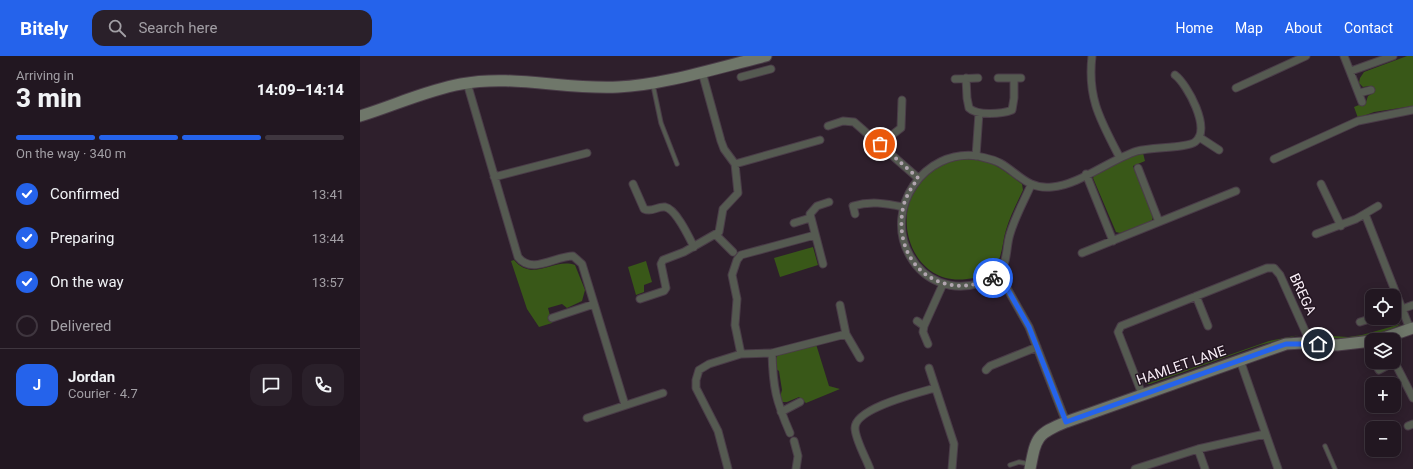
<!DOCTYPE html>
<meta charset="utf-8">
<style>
body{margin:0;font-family:Roboto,sans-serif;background:#2a202a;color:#f1f3f6;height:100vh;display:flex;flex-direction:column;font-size:15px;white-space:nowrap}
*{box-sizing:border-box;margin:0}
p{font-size:13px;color:#a29fa5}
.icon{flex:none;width:22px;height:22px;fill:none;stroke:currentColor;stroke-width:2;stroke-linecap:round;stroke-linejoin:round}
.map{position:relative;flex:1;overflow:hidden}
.panel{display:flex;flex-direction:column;background:#221721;width:360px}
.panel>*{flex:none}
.tools{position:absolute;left:1005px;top:233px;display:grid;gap:8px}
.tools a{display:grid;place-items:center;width:36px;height:36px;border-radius:8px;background:#221721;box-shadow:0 2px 10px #0003,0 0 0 1px #3f363f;font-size:20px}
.pin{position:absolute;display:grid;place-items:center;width:34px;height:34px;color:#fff;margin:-17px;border:2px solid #fff;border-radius:50%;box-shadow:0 1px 4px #0007}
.courier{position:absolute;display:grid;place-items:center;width:40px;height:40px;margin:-20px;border:3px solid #2563eb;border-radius:50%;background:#fff;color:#222;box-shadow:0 1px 5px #0007}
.headline em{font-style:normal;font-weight:800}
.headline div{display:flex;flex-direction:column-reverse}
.headline{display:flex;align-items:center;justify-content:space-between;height:68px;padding:0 16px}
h1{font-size:26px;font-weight:800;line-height:30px}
.bar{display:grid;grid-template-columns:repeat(4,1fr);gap:6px 4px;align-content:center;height:48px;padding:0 16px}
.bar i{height:5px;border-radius:3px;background:#3f363f}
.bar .active{background:#2563eb}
.bar p{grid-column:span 4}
.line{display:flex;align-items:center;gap:10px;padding:0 16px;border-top:1px solid #3f363f}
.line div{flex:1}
.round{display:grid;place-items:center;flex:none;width:42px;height:42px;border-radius:12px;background:#2a202a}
ol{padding:0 16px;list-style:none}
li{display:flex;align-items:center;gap:12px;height:44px}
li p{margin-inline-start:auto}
li .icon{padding:4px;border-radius:50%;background:#2563eb;color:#fff;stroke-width:4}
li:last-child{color:#a29fa5}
li i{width:22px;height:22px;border:2px solid #3f363f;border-radius:50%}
header{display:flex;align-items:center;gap:24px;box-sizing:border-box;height:56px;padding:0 20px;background:#2563eb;color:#fff}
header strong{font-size:19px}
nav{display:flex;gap:22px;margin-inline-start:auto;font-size:14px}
.search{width:280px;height:36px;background:#2a202a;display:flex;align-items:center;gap:10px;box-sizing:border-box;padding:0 14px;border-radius:12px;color:#a29fa5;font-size:15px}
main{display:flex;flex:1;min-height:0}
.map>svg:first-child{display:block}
</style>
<header>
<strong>Bitely</strong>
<div class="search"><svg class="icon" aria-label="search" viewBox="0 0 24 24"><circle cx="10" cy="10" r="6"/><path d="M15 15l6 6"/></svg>Search here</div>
<nav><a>Home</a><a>Map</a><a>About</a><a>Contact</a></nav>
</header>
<main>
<section class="panel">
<div class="headline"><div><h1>3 min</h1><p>Arriving in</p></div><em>14:09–14:14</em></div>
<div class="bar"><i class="active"></i><i class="active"></i><i class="active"></i><i></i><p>On the way · 340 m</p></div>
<ol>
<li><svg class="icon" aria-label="check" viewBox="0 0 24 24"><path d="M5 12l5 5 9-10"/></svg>Confirmed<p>13:41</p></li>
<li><svg class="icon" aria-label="check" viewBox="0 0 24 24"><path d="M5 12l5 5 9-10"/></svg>Preparing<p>13:44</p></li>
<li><svg class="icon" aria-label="check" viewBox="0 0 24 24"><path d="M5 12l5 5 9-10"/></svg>On the way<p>13:57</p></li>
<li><i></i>Delivered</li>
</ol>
<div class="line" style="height:72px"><b class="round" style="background:#2563eb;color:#fff">J</b><div><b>Jordan</b><p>Courier · 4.7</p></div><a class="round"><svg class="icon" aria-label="chat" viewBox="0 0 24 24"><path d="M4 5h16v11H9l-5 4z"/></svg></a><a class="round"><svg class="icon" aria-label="phone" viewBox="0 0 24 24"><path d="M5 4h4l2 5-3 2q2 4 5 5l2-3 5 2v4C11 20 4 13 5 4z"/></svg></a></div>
</section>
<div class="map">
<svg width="1053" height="413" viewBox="0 0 1053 413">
<rect width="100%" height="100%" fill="#2e1f2c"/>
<path fill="#395818" d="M 1047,0 L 1053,0 L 1053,50 L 1014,56 L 998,62 L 994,51 L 1006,46 L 1008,40 L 1013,37 L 1010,30 L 1003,31 L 999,27 L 1000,22 L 1004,16 Z
M 783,97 L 785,105 L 773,110 L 793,160 L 792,165 L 760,177 L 756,176 L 733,122 C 741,107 768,102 783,97 Z
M 597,103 C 630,102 637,109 662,128 L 663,134 C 657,147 650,160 646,174 C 642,186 643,204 632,214 C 626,220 616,222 607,223 C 551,231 527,156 565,120 C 574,111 585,107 597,103 Z
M 453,191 L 458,209 L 420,221 L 414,202 Z
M 154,204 C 173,227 194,201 215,209 L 225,234 L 222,245 L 207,252 L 202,248 L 188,252 L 192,267 L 179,271 L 167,253 L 151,205 Z
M 286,205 L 292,226 L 284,229 L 284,236 L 276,239 L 268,211 Z
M 1041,268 C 1017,284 986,283 958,281 L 955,279 L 988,281 L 1002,279 Z
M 939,279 L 900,289 L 790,328 L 786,328 L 909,285 Z
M 456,288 L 469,330 L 480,333 L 446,347 L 439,341 L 427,346 L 422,346 L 420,341 L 422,334 L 419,315 L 416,313 L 416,303 L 418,298 Z"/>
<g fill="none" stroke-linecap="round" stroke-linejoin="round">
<defs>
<path id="lane" d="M 293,29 L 301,67 L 317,108
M 965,390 L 975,413
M 650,409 L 659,406 L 669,408"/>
<path id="street" d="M 732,0 C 727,43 741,65 760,102
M 984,0 L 1002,46
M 991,15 L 1033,0
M 381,21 L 411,13
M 606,22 L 607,42 L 609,52 C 617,60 642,58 652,54 L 654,42 L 654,22
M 638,22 L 661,22
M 595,23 L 618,22
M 107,27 L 158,201 C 172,219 195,200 213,200 L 222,208 L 265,349
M 876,32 L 946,0
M 999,37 L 1011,34
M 468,70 L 483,65 L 494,66 L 558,122
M 839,81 L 859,94
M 520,88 L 541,72 L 542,44
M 616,100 L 619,57
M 914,103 L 998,65 L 1053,54
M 375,108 L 460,84
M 778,112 L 799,166
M 726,118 L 753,185
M 134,121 L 227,97
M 273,128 L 284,153 C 292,157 297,150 305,151 C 316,153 329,181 334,191
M 961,128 L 981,170
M 671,129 C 664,145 655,161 650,178 C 646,190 648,205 640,216 C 636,222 627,225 620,227 C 592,236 564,225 550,200 C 523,153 564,92 618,100 C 625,102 633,103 640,107 C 658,117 668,134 692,131 C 719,129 749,104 777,95 C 791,91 827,92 835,86 C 852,73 827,28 815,19
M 495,158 L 493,150 C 510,145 525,147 543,151
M 1005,158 L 1050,273
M 434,167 L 450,162
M 956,178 L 996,163 L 1018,150
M 356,179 L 373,196
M 722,197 L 876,135
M 463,208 L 450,158 L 457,150 L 469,146
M 639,218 L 669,271 L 706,366
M 836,240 L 848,270
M 280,243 L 304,235 L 306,232 L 301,208 L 303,204 L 324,196 L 359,176 L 363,153 L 378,137 L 375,108 L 364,93 L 361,85 L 342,16
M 480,249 L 486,278 L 500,302
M 1034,256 L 1053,249
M 192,262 L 234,248
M 557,265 L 564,270
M 1000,266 L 1013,262
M 1007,286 L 1012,302
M 568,288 L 563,276 L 564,270 L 583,228
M 412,297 C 413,332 416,345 430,377
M 381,298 L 375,269 L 377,243 L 372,219 L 377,204 L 381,199 L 455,179
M 880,304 L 918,413
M 1034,305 L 1053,342
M 1014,306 L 1019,314 L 1034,306
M 569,312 L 594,388 L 592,413
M 626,314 L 630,310 L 677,291
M 782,338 L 758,276 L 761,270 L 907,212 L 914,212 L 920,219 L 946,277 L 949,287
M 421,356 L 440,346
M 227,362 L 303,337
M 1048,370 L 1053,368
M 434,385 L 438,400 L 436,413
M 838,393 L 845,413
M 368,413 L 358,375 L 336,332 L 336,324 L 339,314 L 349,308 L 381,298 L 412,297 L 486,278
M 510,413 C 506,402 495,383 495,372 C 495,352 558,337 575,332
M 775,413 L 838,393 L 905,378"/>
<path id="secondary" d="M 0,60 C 33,50 67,34 101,28 C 152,18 206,34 258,31 C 304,29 360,11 406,0
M 1018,284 L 1053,272
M 670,413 C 676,382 676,378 706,366 L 926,288 L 942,287 L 977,289 L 1012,285"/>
</defs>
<use href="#lane" stroke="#4a3c48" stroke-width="5.5"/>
<use href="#street" stroke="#4a3c48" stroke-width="9"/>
<use href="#secondary" stroke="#4a3c48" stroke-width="13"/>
<use href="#lane" stroke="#555a51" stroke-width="3.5"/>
<use href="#street" stroke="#555a51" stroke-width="7"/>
<use href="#secondary" stroke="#6f776a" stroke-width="11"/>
</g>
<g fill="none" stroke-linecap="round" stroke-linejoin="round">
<path stroke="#b1a5af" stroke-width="4" stroke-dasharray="0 7.2" d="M 520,88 L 558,122 C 552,131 545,141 543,152 C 532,208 581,247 633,222"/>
<path stroke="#2563eb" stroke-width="5" d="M 633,222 L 639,218 L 669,271 L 706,366 L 926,288 L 958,288"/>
</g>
<g text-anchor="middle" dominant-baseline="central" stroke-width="3" stroke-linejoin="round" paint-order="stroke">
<g font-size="14" fill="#f8edf6" stroke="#241622">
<text transform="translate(943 238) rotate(65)">BREGA</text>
<text transform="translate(821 309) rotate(-19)">HAMLET LANE</text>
</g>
</g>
</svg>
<div class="tools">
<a><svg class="icon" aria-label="locate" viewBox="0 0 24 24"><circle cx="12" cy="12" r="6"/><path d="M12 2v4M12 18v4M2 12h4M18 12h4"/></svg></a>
<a><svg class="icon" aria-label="layers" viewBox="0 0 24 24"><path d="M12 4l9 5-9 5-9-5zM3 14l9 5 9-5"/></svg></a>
<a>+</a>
<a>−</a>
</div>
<div class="pin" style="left:520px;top:88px;background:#ea580c"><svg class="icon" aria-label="bag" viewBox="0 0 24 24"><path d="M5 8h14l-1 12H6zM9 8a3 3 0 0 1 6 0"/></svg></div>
<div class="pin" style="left:958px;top:288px;background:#1f2937"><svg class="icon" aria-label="home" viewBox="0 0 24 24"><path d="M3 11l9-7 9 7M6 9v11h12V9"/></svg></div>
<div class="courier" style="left:633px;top:222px"><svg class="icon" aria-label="bike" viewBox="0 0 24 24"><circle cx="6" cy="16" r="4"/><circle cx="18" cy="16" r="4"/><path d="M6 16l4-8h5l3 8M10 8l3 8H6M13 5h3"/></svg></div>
</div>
</main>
